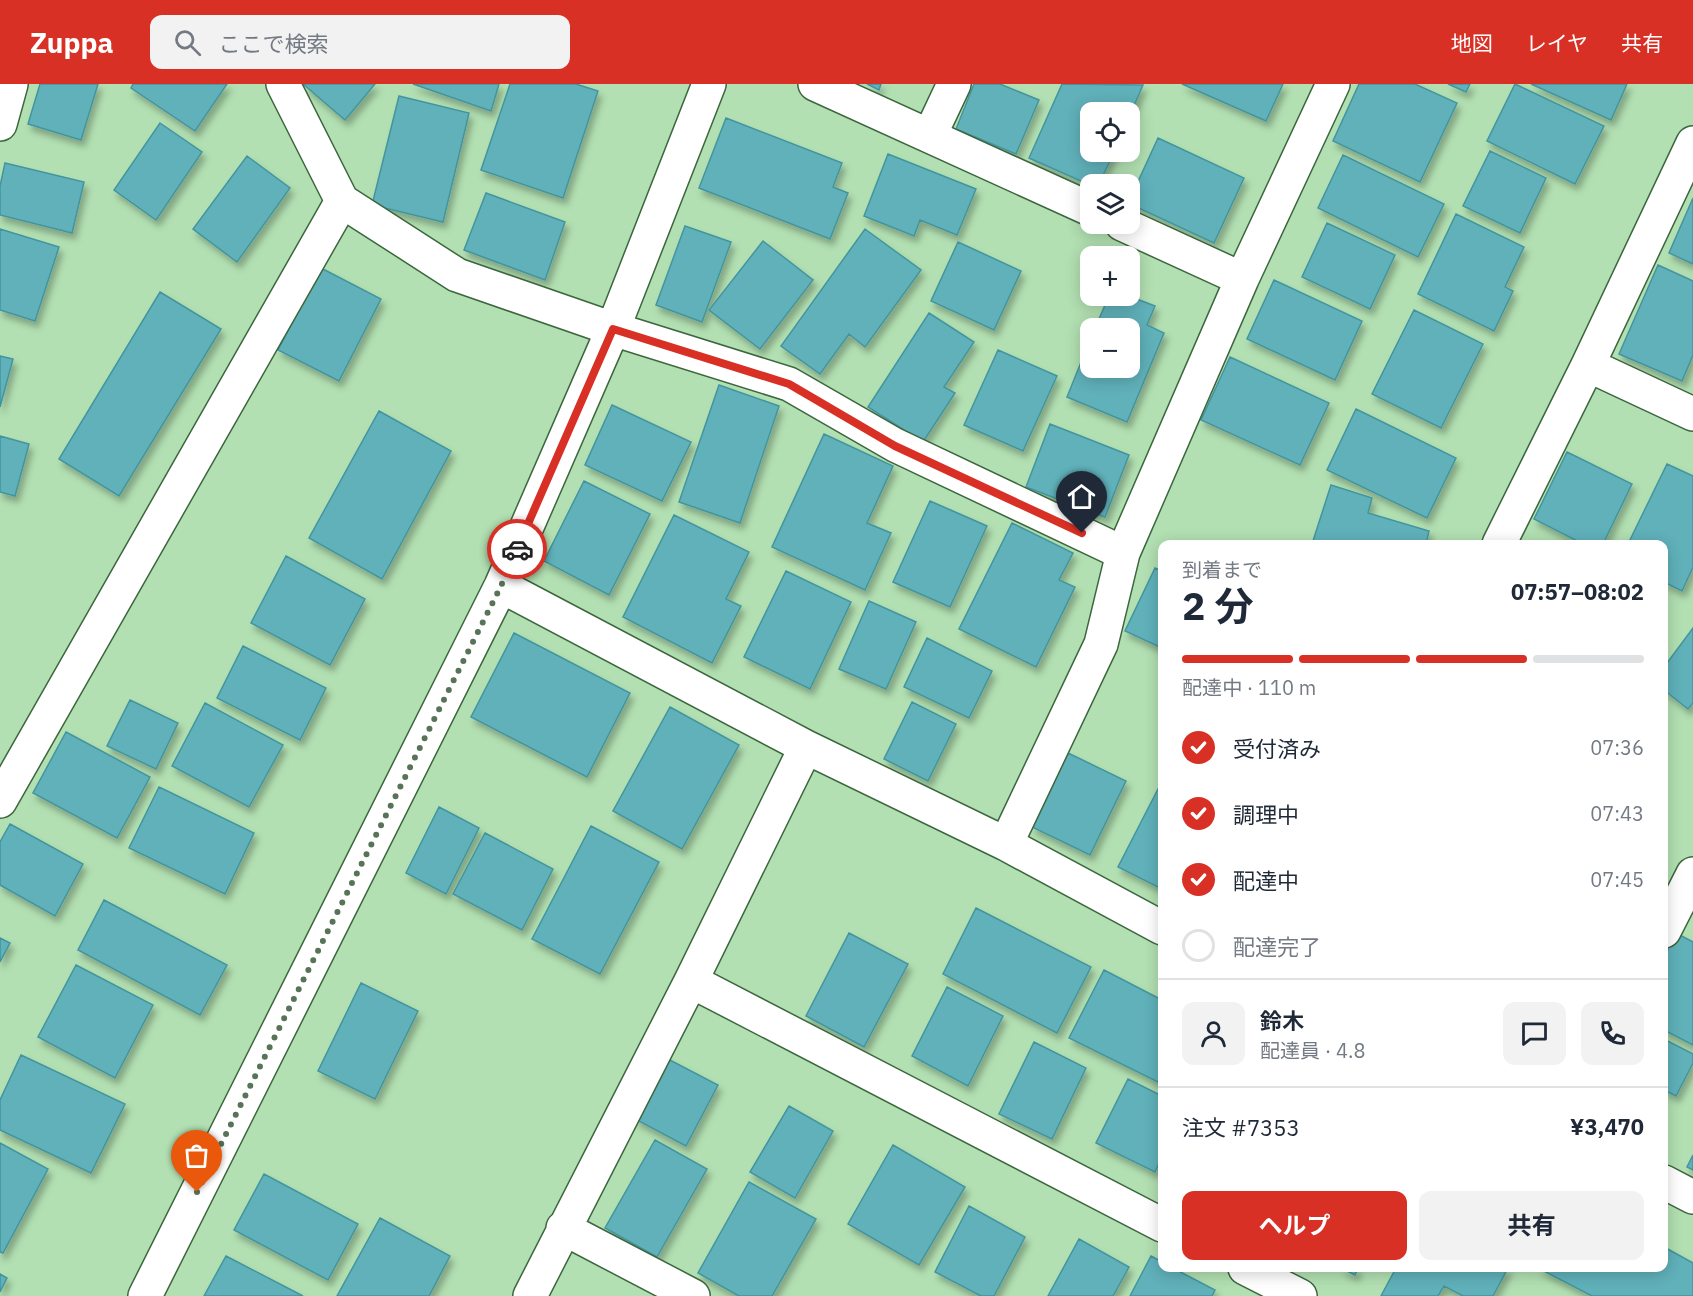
<!DOCTYPE html>
<html lang="ja">
<meta charset="utf-8">
<style>
body{margin:0;font-family:"IBM Plex Sans","Noto Sans JP",sans-serif;background:#f2f2f3;color:#1f2937;height:100vh;display:flex;flex-direction:column;font-size:22px;white-space:nowrap}
*{box-sizing:border-box;margin:0}
p{font-size:20px;color:#747a83}
.icon{flex:none;width:33px;height:33px;fill:none;stroke:currentColor;stroke-width:2;stroke-linecap:round;stroke-linejoin:round}
.map{position:relative;flex:1;overflow:hidden}
.panel{position:absolute;left:1158px;top:456px;width:510px;height:732px;display:flex;flex-direction:column;background:#fff;border-radius:12px;box-shadow:0 3px 15px #0003}
.panel>*{flex:none}
.buttons{position:absolute;left:1080px;top:18px;display:grid;gap:12px}
.buttons a{display:grid;place-items:center;width:60px;height:60px;border-radius:12px;background:#fff;box-shadow:0 3px 15px #0003;font-size:30px}
.pin{position:absolute;display:grid;place-items:center;width:51px;height:51px;color:#fff;margin:-62px -26px;border-radius:50% 50% 50% 0;rotate:-45deg;box-shadow:0 0 6px #0007}
.pin .icon{rotate:45deg}
.courier{position:absolute;display:grid;place-items:center;width:60px;height:60px;margin:-30px;border:4px solid #d93025;border-radius:50%;background:#fff;color:#222;box-shadow:0 2px 8px #0007}
.overview em{font-style:normal;font-weight:700}
.overview div{display:flex;flex-direction:column-reverse}
.overview{display:flex;align-items:center;justify-content:space-between;height:102px;padding:0 24px}
h1{font-size:39px;font-weight:700;line-height:45px}
.bar{display:grid;grid-template-columns:repeat(4,1fr);gap:9px 6px;align-content:center;height:72px;padding:0 24px}
.bar i{height:8px;border-radius:4px;background:#e0e1e3}
.bar .active{background:#d93025}
.bar p{grid-column:span 4}
.line{display:flex;align-items:center;gap:15px;padding:0 24px;border-top:2px solid #e0e1e3}
.line div{flex:1}
.round{display:grid;place-items:center;flex:none;width:63px;height:63px;border-radius:12px;background:#f2f2f3}
ol{padding:0 24px;list-style:none}
li{display:flex;align-items:center;gap:18px;height:66px}
li p{margin-inline-start:auto}
li .icon{padding:6px;border-radius:50%;background:#d93025;color:#fff;stroke-width:4}
li:last-child{color:#747a83}
li i{width:33px;height:33px;border:3px solid #e0e1e3;border-radius:50%}
.cta{display:flex;gap:12px;margin-top:auto;padding:12px 24px}
.cta a{flex:1;height:69px;border-radius:12px;background:#d93025;color:#fff;font-size:24px;font-weight:700;line-height:69px;text-align:center}
.cta a+a{background:#f2f2f3;color:#1f2937}
header{display:flex;align-items:center;gap:36px;box-sizing:border-box;height:84px;padding:0 30px;background:#d93025;color:#fff}
header strong{font-size:28px}
nav{display:flex;gap:33px;margin-inline-start:auto;font-size:21px}
.search{width:420px;height:54px;background:#f2f2f3;display:flex;align-items:center;gap:15px;box-sizing:border-box;padding:0 21px;border-radius:12px;color:#747a83;font-size:22px}
.map>svg:first-child{display:block}
</style>
<header>
<strong>Zuppa</strong>
<div class="search"><svg class="icon" aria-label="search" viewBox="0 0 24 24"><circle cx="10" cy="10" r="6"/><path d="M15 15l6 6"/></svg>ここで検索</div>
<nav><a>地図</a><a>レイヤ</a><a>共有</a></nav>
</header>
<div class="map">
<svg width="1693" height="1212" viewBox="0 0 1693 1212">
<defs>
<filter id="shadow"><feDropShadow dx="3.5" dy="6" stdDeviation="3" flood-color="#0004"/></filter>
</defs>
<rect width="100%" height="100%" fill="#b2e0b2"/>
<path fill="#61b1ba" stroke="#43959e" stroke-width="1.5" filter="url(#shadow)" d="M 40,0 L 98,0 L 81,56 L 28,40 Z
M 133,0 L 227,0 L 195,47 L 131,4 Z
M 303,0 L 375,0 L 345,36 Z
M 413,0 L 499,0 L 491,27 Z
M 510,0 L 576,0 L 598,7 L 563,114 L 481,86 Z
M 867,0 L 881,0 L 879,6 Z
M 974,0 L 1000,0 L 1039,16 L 1016,70 L 956,45 Z
M 1062,0 L 1143,1 L 1130,31 L 1130,28 L 1090,28 L 1090,68 L 1114,68 L 1099,100 L 1090,101 L 1029,74 Z
M 1182,0 L 1283,0 L 1266,37 Z
M 1359,0 L 1415,0 L 1457,19 L 1420,98 L 1333,57 Z
M 1448,0 L 1470,0 L 1466,8 Z
M 1515,0 L 1604,42 L 1575,100 L 1487,57 Z
M 1531,0 L 1627,0 L 1611,36 Z
M 399,12 L 469,29 L 443,138 L 372,121 Z
M 726,34 L 842,79 L 833,103 L 848,109 L 830,155 L 699,104 Z
M 160,39 L 202,68 L 156,136 L 114,106 Z
M 1158,54 L 1244,94 L 1214,159 L 1130,120 L 1130,115 Z
M 1490,67 L 1546,94 L 1520,149 L 1463,122 Z
M 888,70 L 976,105 L 957,151 L 920,136 L 914,152 L 864,132 Z
M 1343,71 L 1444,120 L 1418,173 L 1318,124 Z
M 247,72 L 290,104 L 237,178 L 193,145 Z
M 5,79 L 84,98 L 72,149 L 0,131 L 0,102 Z
M 486,109 L 565,138 L 545,196 L 464,166 Z
M 1693,114 L 1693,180 L 1669,169 Z
M 1456,130 L 1524,163 L 1505,203 L 1513,207 L 1494,247 L 1418,210 Z
M 1327,139 L 1395,171 L 1370,225 L 1302,193 Z
M 685,142 L 731,158 L 702,238 L 656,221 Z
M 0,145 L 59,163 L 35,237 L 0,226 Z
M 865,145 L 921,186 L 865,263 L 849,250 L 820,290 L 781,262 Z
M 763,157 L 813,196 L 760,265 L 709,226 Z
M 958,158 L 1021,187 L 994,246 L 931,217 Z
M 1658,181 L 1693,197 L 1693,271 L 1682,297 L 1619,270 Z
M 321,184 L 381,215 L 339,297 L 278,266 Z
M 1274,196 L 1362,237 L 1335,296 L 1247,255 Z
M 160,208 L 221,245 L 119,412 L 59,375 Z
M 1109,212 L 1129,212 L 1155,222 L 1147,241 L 1164,249 L 1127,338 L 1067,313 L 1090,256 L 1090,284 L 1130,284 L 1130,244 L 1095,244 Z
M 1414,226 L 1483,260 L 1441,344 L 1372,310 Z
M 929,229 L 974,258 L 944,303 L 955,309 L 923,358 L 868,323 Z
M 998,266 L 1057,292 L 1023,367 L 964,341 Z
M 0,272 L 13,275 L 0,323 Z
M 1230,273 L 1329,319 L 1300,381 L 1201,336 Z
M 719,301 L 779,322 L 740,439 L 679,418 Z
M 612,321 L 691,358 L 662,417 L 585,381 Z
M 1356,325 L 1456,374 L 1427,434 L 1327,386 Z
M 379,327 L 451,367 L 382,495 L 309,454 Z
M 1050,340 L 1129,371 L 1105,433 L 1026,403 Z
M 824,350 L 893,382 L 867,439 L 891,449 L 865,506 L 772,463 Z
M 0,352 L 29,360 L 15,412 L 0,408 Z
M 1567,368 L 1632,400 L 1603,460 L 1583,460 L 1534,435 Z
M 1667,380 L 1693,392 L 1693,483 L 1682,507 L 1664,498 L 1664,460 L 1628,460 Z
M 584,397 L 650,430 L 609,511 L 544,477 Z
M 1331,401 L 1372,414 L 1368,429 L 1429,447 L 1426,460 L 1312,460 Z
M 930,417 L 987,442 L 950,523 L 893,498 Z
M 674,431 L 749,468 L 726,515 L 741,522 L 712,579 L 623,533 Z
M 1012,439 L 1073,469 L 1059,496 L 1075,503 L 1036,583 L 959,545 Z
M 286,472 L 365,515 L 330,581 L 251,539 Z
M 1155,484 L 1162,487 L 1162,564 L 1125,547 Z
M 786,487 L 851,518 L 810,605 L 744,573 Z
M 869,517 L 916,538 L 886,605 L 839,585 Z
M 1693,544 L 1693,619 L 1688,625 L 1664,606 L 1664,583 Z
M 514,549 L 630,609 L 587,693 L 471,633 Z
M 927,554 L 992,587 L 969,634 L 904,603 Z
M 243,562 L 326,604 L 300,656 L 217,614 Z
M 130,616 L 178,639 L 156,685 L 107,662 Z
M 912,618 L 956,640 L 928,697 L 884,675 Z
M 205,619 L 283,661 L 249,723 L 172,682 Z
M 670,623 L 739,661 L 682,765 L 613,727 Z
M 66,648 L 150,693 L 117,754 L 33,709 Z
M 1068,669 L 1126,697 L 1090,771 L 1032,743 Z
M 159,703 L 254,749 L 225,810 L 129,764 Z
M 1159,703 L 1162,705 L 1162,805 L 1118,783 Z
M 439,723 L 479,744 L 446,810 L 406,789 Z
M 10,740 L 83,780 L 55,832 L 0,801 L 0,758 Z
M 591,742 L 659,778 L 600,890 L 532,855 Z
M 485,749 L 553,785 L 522,846 L 453,810 Z
M 104,816 L 227,881 L 200,931 L 78,866 Z
M 976,824 L 1091,883 L 1057,949 L 943,890 Z
M 849,849 L 908,880 L 864,963 L 806,932 Z
M 1676,849 L 1693,858 L 1693,961 L 1664,946 L 1664,874 Z
M 0,854 L 10,859 L 0,878 Z
M 76,881 L 153,921 L 115,994 L 38,953 Z
M 1104,886 L 1162,916 L 1162,1000 L 1069,954 Z
M 361,899 L 418,927 L 375,1015 L 318,987 Z
M 947,903 L 1003,932 L 968,1002 L 912,972 Z
M 1664,955 L 1693,970 L 1693,979 L 1676,1012 L 1664,1006 Z
M 1034,958 L 1086,984 L 1052,1055 L 999,1030 Z
M 21,971 L 125,1020 L 91,1089 L 0,1046 L 0,1016 Z
M 666,974 L 718,1001 L 686,1062 L 635,1035 Z
M 1128,995 L 1162,1012 L 1162,1072 L 1155,1088 L 1096,1059 Z
M 789,1022 L 833,1047 L 795,1114 L 750,1088 Z
M 655,1056 L 707,1085 L 657,1173 L 605,1144 Z
M 0,1059 L 48,1085 L 3,1169 L 0,1168 Z
M 893,1061 L 965,1103 L 919,1181 L 848,1140 Z
M 1693,1071 L 1693,1086 L 1687,1083 Z
M 264,1090 L 358,1140 L 328,1196 L 234,1146 Z
M 749,1098 L 816,1135 L 772,1212 L 739,1212 L 698,1189 Z
M 969,1122 L 1025,1153 L 994,1212 L 981,1212 L 935,1188 Z
M 380,1134 L 450,1172 L 429,1212 L 337,1212 Z
M 1079,1155 L 1129,1183 L 1113,1212 L 1048,1212 Z
M 1664,1163 L 1693,1179 L 1693,1212 L 1592,1212 L 1538,1184 L 1664,1184 Z
M 226,1172 L 303,1212 L 204,1212 Z
M 1151,1172 L 1162,1178 L 1162,1184 L 1173,1184 L 1215,1206 L 1212,1212 L 1130,1212 Z
M 1341,1184 L 1358,1184 L 1355,1191 Z
M 1396,1184 L 1508,1184 L 1493,1212 L 1463,1212 L 1444,1202 L 1438,1212 L 1381,1212 Z
M 0,1190 L 7,1194 L 0,1208 Z"/>
<g fill="none" stroke-linecap="round" stroke-linejoin="round">
<defs>
<path id="minor" d="M 283,0 L 342,117
M 815,0 L 1090,125
M 0,40 L 11,0
M 930,51 L 954,0
M 1122,140 L 1242,195
M 1588,281 L 1693,330
M 1499,460 L 1588,281 L 1693,59
M 501,502 L 806,663 L 1006,760 L 1162,844
M 0,717 L 342,117 L 457,191 L 613,245 L 789,300 L 895,361 L 1123,469
M 1006,760 L 1101,560 L 1123,469 L 1242,195 L 1333,0
M 1664,847 L 1693,790
M 691,897 L 1162,1141
M 1664,1098 L 1693,1113
M 563,1144 L 693,1212
M 1245,1184 L 1300,1212
M 145,1212 L 501,502 L 613,245 L 709,0
M 530,1212 L 691,897 L 806,663"/>
</defs>
<use href="#minor" stroke="#3c663d" stroke-width="36"/>
<use href="#minor" stroke="#fff" stroke-width="33"/>
</g>
<g fill="none" stroke-linecap="round" stroke-linejoin="round">
<path stroke="#587458" stroke-width="6" stroke-dasharray="0 10.8" d="M 197,1108 L 501,502 L 517,465"/>
<path stroke="#d93025" stroke-width="8" d="M 517,465 L 613,245 L 789,300 L 895,362 L 1082,449"/>
</g>
</svg>
<div class="buttons">
<a><svg class="icon" aria-label="locate" viewBox="0 0 24 24"><circle cx="12" cy="12" r="6"/><path d="M12 2v4M12 18v4M2 12h4M18 12h4"/></svg></a>
<a><svg class="icon" aria-label="layers" viewBox="0 0 24 24"><path d="M12 4l9 5-9 5-9-5zM3 14l9 5 9-5"/></svg></a>
<a>+</a>
<a>−</a>
</div>
<div class="pin" style="left:197px;top:1108px;background:#ea580c"><svg class="icon" aria-label="bag" viewBox="0 0 24 24"><path d="M5 8h14l-1 12H6zM9 8a3 3 0 0 1 6 0"/></svg></div>
<div class="pin" style="left:1082px;top:449px;background:#1f2937"><svg class="icon" aria-label="home" viewBox="0 0 24 24"><path d="M3 11l9-7 9 7M6 9v11h12V9"/></svg></div>
<div class="courier" style="left:517px;top:465px"><svg class="icon" aria-label="car" viewBox="0 0 24 24"><path d="M5 17H2v-5l4-1 3-4h7l3 4 3 1v5h-3M9 17h6M6 11h13"/><circle cx="7" cy="17" r="2"/><circle cx="17" cy="17" r="2"/></svg></div>
<section class="panel">
<div class="overview"><div><h1>2 分</h1><p>到着まで</p></div><em>07:57–08:02</em></div>
<div class="bar"><i class="active"></i><i class="active"></i><i class="active"></i><i></i><p>配達中 · 110 m</p></div>
<ol>
<li><svg class="icon" aria-label="check" viewBox="0 0 24 24"><path d="M5 12l5 5 9-10"/></svg>受付済み<p>07:36</p></li>
<li><svg class="icon" aria-label="check" viewBox="0 0 24 24"><path d="M5 12l5 5 9-10"/></svg>調理中<p>07:43</p></li>
<li><svg class="icon" aria-label="check" viewBox="0 0 24 24"><path d="M5 12l5 5 9-10"/></svg>配達中<p>07:45</p></li>
<li><i></i>配達完了</li>
</ol>
<div class="line" style="height:108px"><a class="round"><svg class="icon" aria-label="person" viewBox="0 0 24 24"><circle cx="12" cy="8" r="4"/><path d="M4 21q1-7 8-7t8 7"/></svg></a><div><b>鈴木</b><p>配達員 · 4.8</p></div><a class="round"><svg class="icon" aria-label="chat" viewBox="0 0 24 24"><path d="M4 5h16v11H9l-5 4z"/></svg></a><a class="round"><svg class="icon" aria-label="phone" viewBox="0 0 24 24"><path d="M5 4h4l2 5-3 2q2 4 5 5l2-3 5 2v4C11 20 4 13 5 4z"/></svg></a></div>
<div class="line" style="height:78px"><div>注文 #7353</div><b>¥3,470</b></div>
<div class="cta"><a>ヘルプ</a><a>共有</a></div>
</section>
</div>
